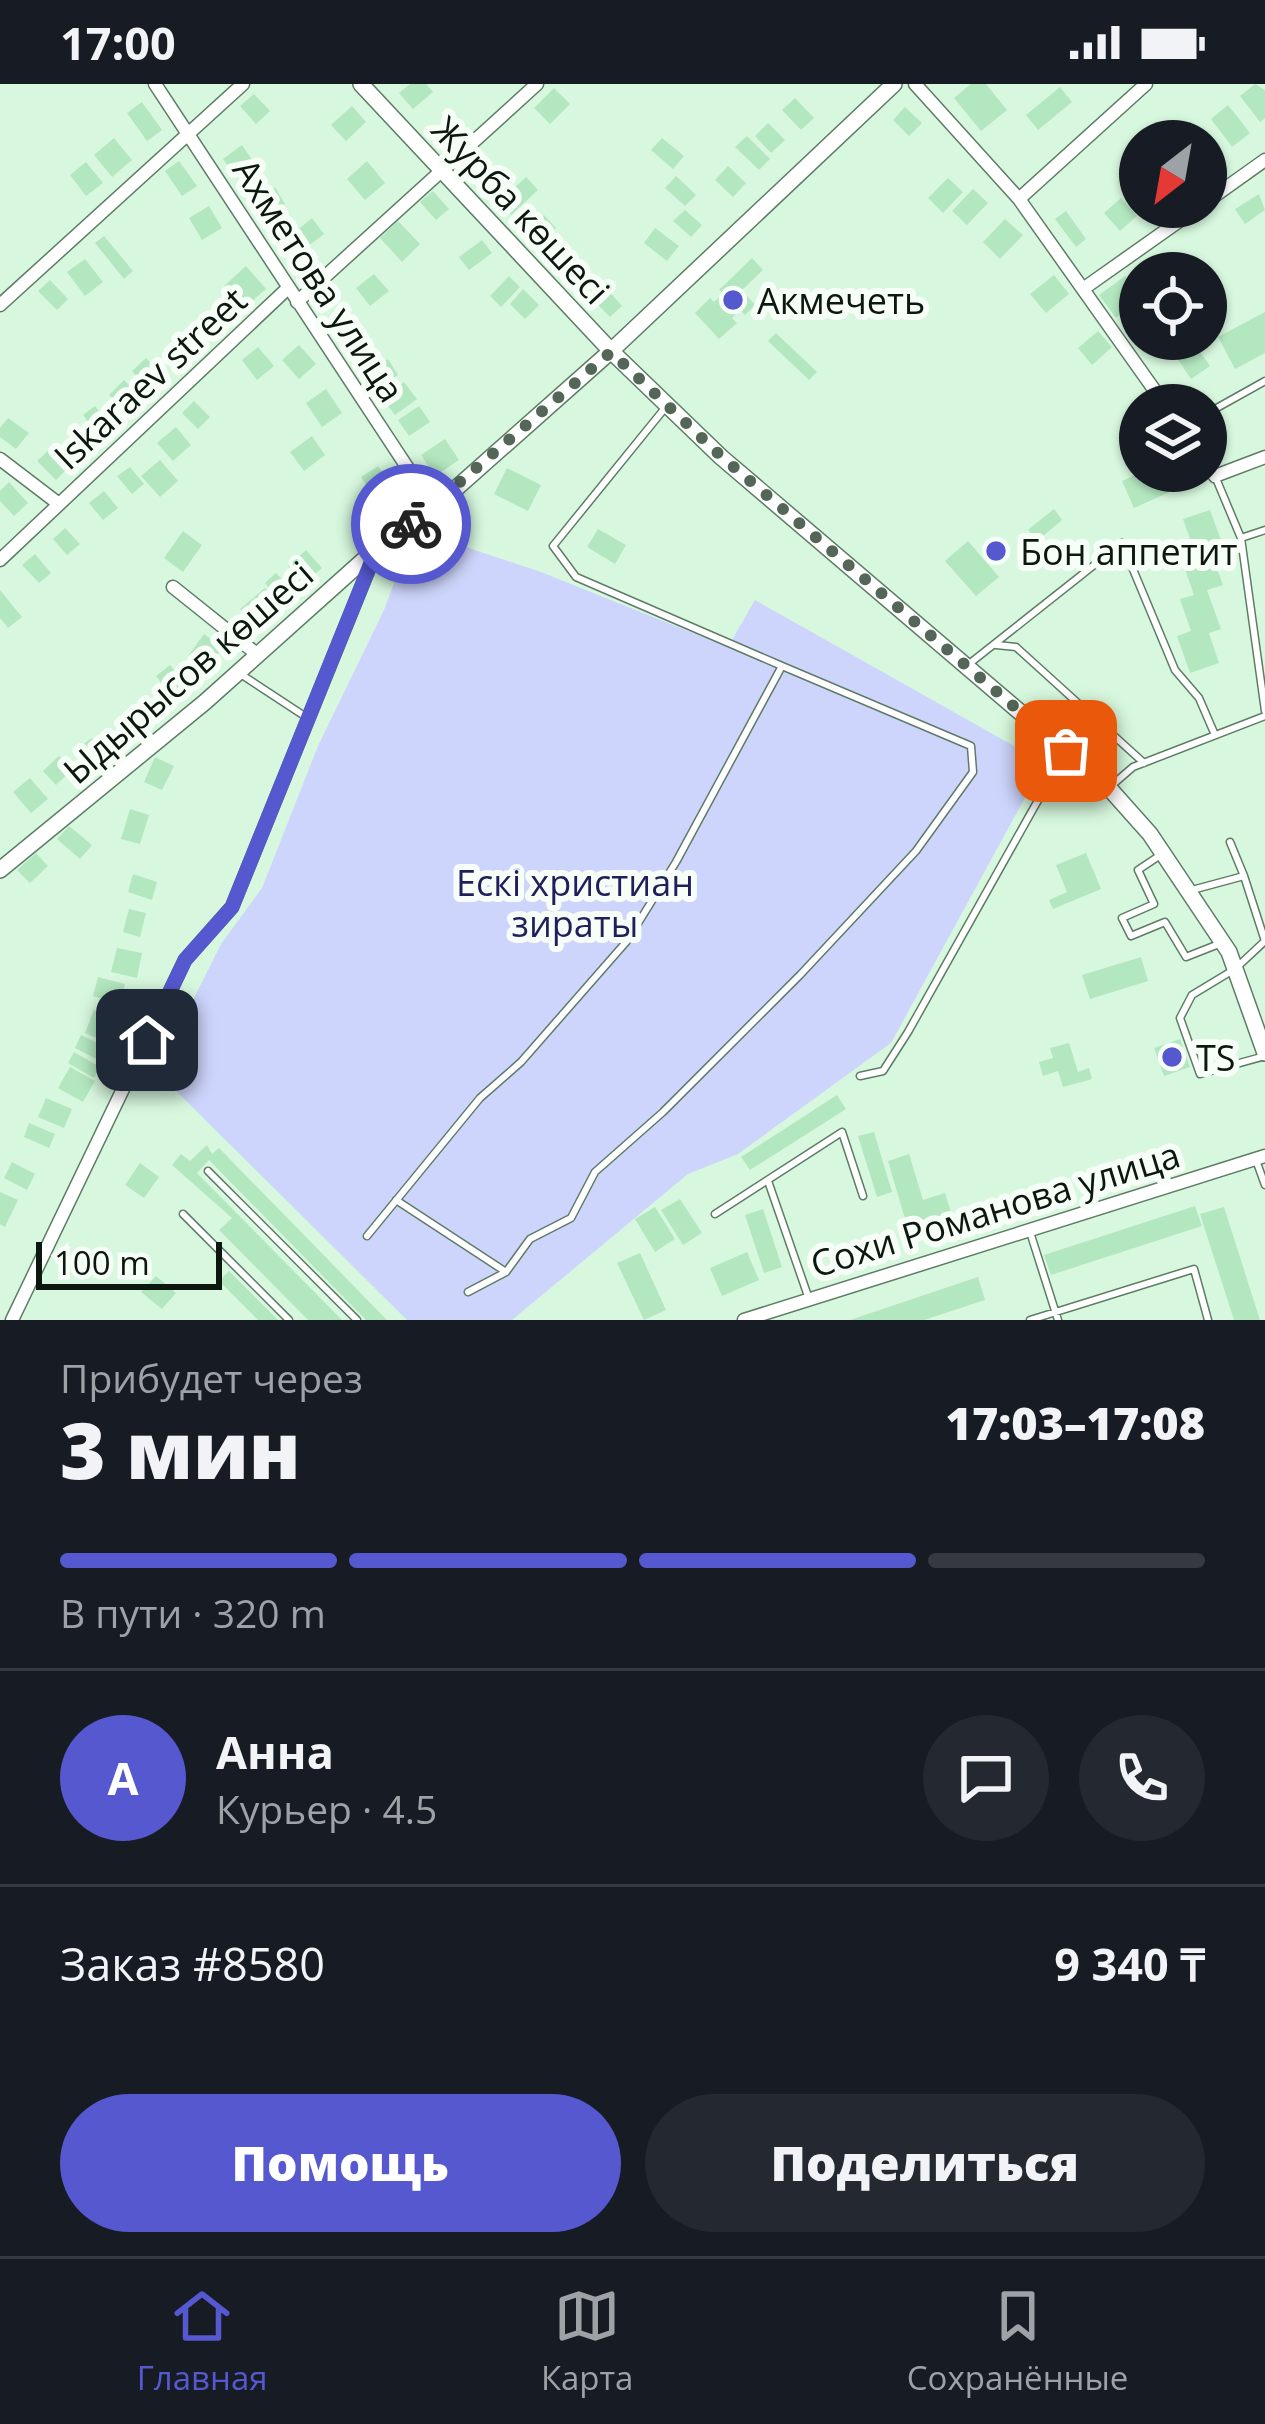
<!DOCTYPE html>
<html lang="ru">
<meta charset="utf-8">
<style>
body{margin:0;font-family:"Open Sans",sans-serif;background:#242831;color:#f1f3f6;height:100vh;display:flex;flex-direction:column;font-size:45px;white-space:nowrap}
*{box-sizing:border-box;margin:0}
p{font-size:39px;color:#9ea1a6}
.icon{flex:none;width:66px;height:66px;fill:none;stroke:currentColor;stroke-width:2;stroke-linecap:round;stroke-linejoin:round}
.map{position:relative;height:1236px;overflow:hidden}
.details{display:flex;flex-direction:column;background:#171b24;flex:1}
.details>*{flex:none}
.needle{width:78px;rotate:211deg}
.controls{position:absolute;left:1119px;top:36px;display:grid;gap:24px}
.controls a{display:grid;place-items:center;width:108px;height:108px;border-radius:50%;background:#171b24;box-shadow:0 3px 9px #0004;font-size:60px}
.scale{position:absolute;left:36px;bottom:30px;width:186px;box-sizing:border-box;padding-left:12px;border:6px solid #0c180f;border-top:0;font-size:33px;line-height:42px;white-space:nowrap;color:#0c180f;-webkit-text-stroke:9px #f7fef8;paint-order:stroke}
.pin{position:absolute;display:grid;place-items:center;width:102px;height:102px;color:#fff;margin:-51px;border-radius:24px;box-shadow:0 6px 18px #0006}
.courier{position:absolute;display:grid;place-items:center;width:120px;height:120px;margin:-60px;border:9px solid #5558cf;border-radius:50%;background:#fff;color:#222;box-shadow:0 3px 15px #0007}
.headline em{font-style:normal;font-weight:800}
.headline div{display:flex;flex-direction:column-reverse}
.headline{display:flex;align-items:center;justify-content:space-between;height:204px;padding:0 60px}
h1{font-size:78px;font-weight:800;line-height:90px}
.bar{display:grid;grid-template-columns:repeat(4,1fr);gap:18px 12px;align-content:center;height:144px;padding:0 60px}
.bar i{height:15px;border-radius:9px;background:#363941}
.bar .current{background:#5558cf}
.bar p{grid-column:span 4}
.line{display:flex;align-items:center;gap:30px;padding:0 60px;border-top:3px solid #363941}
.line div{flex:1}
.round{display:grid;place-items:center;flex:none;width:126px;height:126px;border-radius:63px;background:#242831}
.button{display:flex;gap:24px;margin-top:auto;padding:24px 60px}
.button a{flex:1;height:138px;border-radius:72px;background:#5558cf;color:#fff;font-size:48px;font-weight:800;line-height:138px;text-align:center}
.button a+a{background:#242831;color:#f1f3f6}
.status{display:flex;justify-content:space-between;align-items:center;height:84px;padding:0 60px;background:#171b24;direction:ltr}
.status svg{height:33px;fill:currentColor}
.tabs{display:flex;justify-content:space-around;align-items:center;height:168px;border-top:3px solid #363941;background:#171b24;font-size:33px;color:#9ea1a6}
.tabs a{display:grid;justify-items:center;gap:6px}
.tabs .current{color:#5558cf}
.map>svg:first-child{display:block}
</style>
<div class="status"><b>17:00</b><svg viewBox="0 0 49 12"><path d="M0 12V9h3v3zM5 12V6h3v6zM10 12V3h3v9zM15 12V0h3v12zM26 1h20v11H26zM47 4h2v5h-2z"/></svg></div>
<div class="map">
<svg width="1265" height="1236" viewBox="0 0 1265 1236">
<rect width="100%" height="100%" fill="#d7f8de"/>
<path fill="#ced5fc" d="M 414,446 L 541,488 L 728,563 L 755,516 L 1044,679 L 891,959 L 738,1070 L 688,1090 L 512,1236 L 407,1236 L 157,988 L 221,860 L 262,804 L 318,662 L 384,526 Z"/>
<path fill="#b3e7bf" d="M 410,0 L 426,0 L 433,8 L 413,25 L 399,9 Z
M 971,0 L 986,0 L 1007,26 L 981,47 L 954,14 Z
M 1255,0 L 1265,6 L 1265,34 L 1260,38 L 1240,12 Z
M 1060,3 L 1072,18 L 1038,46 L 1026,31 Z
M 554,4 L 570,20 L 550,40 L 534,24 Z
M 254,10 L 270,27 L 256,40 L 240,22 Z
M 795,14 L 814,34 L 801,46 L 782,26 Z
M 142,18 L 162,46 L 147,57 L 127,29 Z
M 1228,21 L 1250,49 L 1232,63 L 1211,35 Z
M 352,22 L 366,38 L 346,57 L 331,41 Z
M 905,23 L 922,39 L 909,52 L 893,36 Z
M 768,39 L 785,56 L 771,69 L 755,52 Z
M 747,52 L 770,75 L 759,86 L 735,63 Z
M 114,54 L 132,76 L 112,93 L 94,71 Z
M 662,54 L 684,72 L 673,85 L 651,66 Z
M 242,61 L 253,77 L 234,90 L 223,75 Z
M 488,76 L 500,88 L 485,103 L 473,91 Z
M 179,77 L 197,102 L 182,112 L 165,87 Z
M 367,77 L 385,99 L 365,116 L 347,95 Z
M 86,78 L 103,99 L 86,112 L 70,91 Z
M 728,82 L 746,99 L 733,113 L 715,96 Z
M 676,92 L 696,111 L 685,122 L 665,104 Z
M 526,93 L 538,106 L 511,131 L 499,118 Z
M 948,94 L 963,108 L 943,129 L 928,114 Z
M 1137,94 L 1140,123 L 1154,123 L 1143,132 L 1122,107 Z
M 275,103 L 285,120 L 260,133 L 250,117 Z
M 973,105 L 988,119 L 967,141 L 952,127 Z
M 433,107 L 449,125 L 436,136 L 420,118 Z
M 1259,110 L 1265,126 L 1245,140 L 1235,125 Z
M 1121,114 L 1137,132 L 1120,147 L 1104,129 Z
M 209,122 L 222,144 L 202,156 L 189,134 Z
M 685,126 L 702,141 L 691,153 L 673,137 Z
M 1066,127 L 1086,155 L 1076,163 L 1055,135 Z
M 544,131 L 556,144 L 538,160 L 526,147 Z
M 312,134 L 324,150 L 307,163 L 295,148 Z
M 1005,135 L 1023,151 L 1000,175 L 983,158 Z
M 398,137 L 420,160 L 402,178 L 380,154 Z
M 655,144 L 679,162 L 667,177 L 644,159 Z
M 104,152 L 133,187 L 124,195 L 95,159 Z
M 482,156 L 492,169 L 469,186 L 459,173 Z
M 752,174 L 763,186 L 742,206 L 755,221 L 745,231 L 740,226 L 732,234 L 737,239 L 719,255 L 695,229 L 710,214 L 714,218 L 723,209 L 719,206 Z
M 85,175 L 103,198 L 85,212 L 67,188 Z
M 246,182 L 266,205 L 244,224 L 224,202 Z
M 374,190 L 389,207 L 370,222 L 356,204 Z
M 1054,191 L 1069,210 L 1046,229 L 1030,210 Z
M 509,192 L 520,203 L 501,223 L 490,212 Z
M 1125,192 L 1140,216 L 1116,234 L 1099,211 Z
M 50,196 L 68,215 L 57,226 L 38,207 Z
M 606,204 L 622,222 L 610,233 L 593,216 Z
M 523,205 L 539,221 L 525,235 L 510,220 Z
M 1265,228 L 1265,269 L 1235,285 L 1218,253 Z
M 197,243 L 208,256 L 187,274 L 176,261 Z
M 1098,247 L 1112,263 L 1092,281 L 1078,264 Z
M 776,249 L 817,288 L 809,296 L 768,257 Z
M 299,261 L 316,280 L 299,295 L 282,276 Z
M 1196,262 L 1210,282 L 1191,295 L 1177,274 Z
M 258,263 L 274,282 L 257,296 L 242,276 Z
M 370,263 L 382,279 L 388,275 L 398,291 L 377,305 L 354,274 Z
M 146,274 L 163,293 L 149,306 L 132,287 Z
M 124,296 L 142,314 L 127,329 L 109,311 Z
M 404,298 L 417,315 L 395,331 L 382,314 Z
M 326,305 L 342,329 L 322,343 L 306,319 Z
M 194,317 L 210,333 L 198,345 L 182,329 Z
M 95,322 L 112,344 L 100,354 L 83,331 Z
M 419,322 L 430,338 L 409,352 L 398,336 Z
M 8,334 L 29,349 L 16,365 L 0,353 L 0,344 Z
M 176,343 L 191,361 L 173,377 L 157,359 Z
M 312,352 L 325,371 L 304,387 L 290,368 Z
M 445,355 L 459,376 L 435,392 L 421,371 Z
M 50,365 L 68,384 L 56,396 L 37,377 Z
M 160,376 L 178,397 L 160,413 L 141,392 Z
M 378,382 L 389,398 L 372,410 L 361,393 Z
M 130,383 L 144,400 L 132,410 L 117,392 Z
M 507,384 L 541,401 L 528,427 L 494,410 Z
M 1143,387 L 1168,387 L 1176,405 L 1134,424 L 1122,397 Z
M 9,398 L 28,419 L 14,432 L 0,417 L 0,407 Z
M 104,407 L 118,424 L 103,436 L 89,419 Z
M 386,407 L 397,421 L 371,443 L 359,430 Z
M 1054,425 L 1062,436 L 1037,457 L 1028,446 Z
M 1210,426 L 1224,464 L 1211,468 L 1223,501 L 1207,506 L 1221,545 L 1209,549 L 1219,579 L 1190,589 L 1177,552 L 1191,547 L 1180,515 L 1194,511 L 1180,471 L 1194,466 L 1183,435 Z
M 65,444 L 80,460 L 67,471 L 53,455 Z
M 598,445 L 626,461 L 615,480 L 587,463 Z
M 183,447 L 202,461 L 183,488 L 164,474 Z
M 968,457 L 999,493 L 976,512 L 945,477 Z
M 306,466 L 322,484 L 304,500 L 288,482 Z
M 35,470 L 51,489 L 39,499 L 22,481 Z
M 276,489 L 294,509 L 283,519 L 265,499 Z
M 265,504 L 280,522 L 254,543 L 240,525 Z
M 0,506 L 22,533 L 8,544 L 0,534 Z
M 204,550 L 223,564 L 206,586 L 188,572 Z
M 170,581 L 186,602 L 172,613 L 156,592 Z
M 92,654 L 102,668 L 85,680 L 75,666 Z
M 59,672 L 72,686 L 56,701 L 43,687 Z
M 155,673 L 174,682 L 162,706 L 144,698 Z
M 30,694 L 48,715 L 31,729 L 13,708 Z
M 130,725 L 149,731 L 140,760 L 121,755 Z
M 69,742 L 92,761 L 80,775 L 57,755 Z
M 36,769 L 48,782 L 30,799 L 17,786 Z
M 1086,769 L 1101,805 L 1053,825 L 1049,816 L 1067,808 L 1056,781 Z
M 133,790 L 157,798 L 152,816 L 128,808 Z
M 129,825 L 146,829 L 140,853 L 123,848 Z
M 117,864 L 142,869 L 137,894 L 111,888 Z
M 1141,873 L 1148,897 L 1090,915 L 1082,891 Z
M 98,893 L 125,900 L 120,920 L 93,912 Z
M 94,926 L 116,934 L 107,958 L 85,949 Z
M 81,951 L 109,965 L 102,978 L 75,964 Z
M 1180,955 L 1190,983 L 1164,992 L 1154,964 Z
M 1069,959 L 1078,988 L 1089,984 L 1092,995 L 1063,1003 L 1058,987 L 1043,992 L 1039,978 L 1053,974 L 1050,964 Z
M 74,968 L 100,983 L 94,994 L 68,979 Z
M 70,983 L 95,997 L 83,1018 L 58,1004 Z
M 837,1011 L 846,1025 L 750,1086 L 741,1073 Z
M 46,1014 L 72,1025 L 64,1044 L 38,1033 Z
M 29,1039 L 55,1050 L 49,1064 L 24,1053 Z
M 874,1048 L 892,1108 L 877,1113 L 858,1052 Z
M 207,1061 L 212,1070 L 219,1064 L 387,1236 L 366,1236 L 209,1076 L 197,1089 L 342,1236 L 308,1236 L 219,1146 L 232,1134 L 172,1081 L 181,1070 L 190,1077 Z
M 909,1070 L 923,1116 L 945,1109 L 952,1132 L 908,1145 L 888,1077 Z
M 12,1078 L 35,1090 L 27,1106 L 4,1094 Z
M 140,1079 L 159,1093 L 144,1114 L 125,1101 Z
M 0,1108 L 18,1116 L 5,1143 L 0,1140 Z
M 680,1115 L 702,1149 L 683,1161 L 661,1126 Z
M 1195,1122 L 1202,1142 L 1051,1191 L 1044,1171 Z
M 655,1123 L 675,1155 L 655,1168 L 635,1135 Z
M 1224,1123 L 1260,1236 L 1234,1236 L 1200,1130 Z
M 763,1125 L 782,1183 L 764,1189 L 745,1131 Z
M 747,1168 L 759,1196 L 722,1212 L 710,1184 Z
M 640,1169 L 666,1226 L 644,1236 L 617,1179 Z
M 229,1187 L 278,1236 L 258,1236 L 219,1197 Z
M 156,1192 L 176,1209 L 162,1225 L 141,1208 Z
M 978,1193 L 985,1216 L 924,1236 L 850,1236 Z"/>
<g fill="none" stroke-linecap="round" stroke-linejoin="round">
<defs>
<path id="service" d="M 1206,330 L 1265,297
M 1215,392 L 1241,454 L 1265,627
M 1241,454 L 1265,446
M 996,561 L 1016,563 L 1144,679
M 969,580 L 1122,459 L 1175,586 L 1199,614 L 1215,651
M 239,589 L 306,633
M 1111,702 L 1133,683 L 1265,632
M 1230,758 L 1244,792
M 1159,772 L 1138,786 L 1154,820 L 1122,834 L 1131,852 L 1165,838 L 1186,873 L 1219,860
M 1192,806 L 1244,792 L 1265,857 L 1235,885 L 1192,911 L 1180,934 L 1200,990 L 1265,972
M 860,992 L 883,987 L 908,948 L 1064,670
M 1256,1076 L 1265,1101
M 208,1087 L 357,1236
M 768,1097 L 809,1215
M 396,1116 L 506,1188
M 183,1130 L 289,1236
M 715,1130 L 842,1048 L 863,1112
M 1030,1148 L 1058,1236
M 367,1152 L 480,1014 L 521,978 L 627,857 L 676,778 L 782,582 L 576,493 L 553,462 L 665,324
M 468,1208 L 506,1188 L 530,1155 L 571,1134 L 595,1088 L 663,1028 L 800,891 L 916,767 L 973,688 L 971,662 L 782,582
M 1030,1236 L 1194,1185 L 1208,1236"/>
<path id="minor" d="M 155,0 L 434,424
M 915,0 L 1019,115 L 1165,321
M 1019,115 L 1146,0
M 1206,118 L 1265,76
M 1083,205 L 1199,123
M 297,218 L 537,0
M 0,221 L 243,0
M 0,375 L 59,420
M 1206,379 L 1215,392 L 1265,373
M 0,476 L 288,204
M 173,503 L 258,571
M 12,1236 L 185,876 L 232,823 L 377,465
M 744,1236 L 1265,1072"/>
<path id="tertiary" d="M 361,0 L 611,267 L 721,373 L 1109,704 L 1150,750 L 1229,868 L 1265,969
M 0,786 L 205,618 L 377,464 L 434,424 L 611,267 L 894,0"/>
</defs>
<use href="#service" stroke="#5e7c65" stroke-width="9"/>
<use href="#minor" stroke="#5e7c65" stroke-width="15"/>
<use href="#tertiary" stroke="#5e7c65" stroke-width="18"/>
<use href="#service" stroke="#fff" stroke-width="6"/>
<use href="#minor" stroke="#fff" stroke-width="12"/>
<use href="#tertiary" stroke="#fff" stroke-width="15"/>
</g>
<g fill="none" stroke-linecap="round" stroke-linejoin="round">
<path stroke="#536657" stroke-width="12" stroke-dasharray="0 21.6" d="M 411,440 L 611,268 L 722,373 L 1066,667"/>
<path stroke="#5558cf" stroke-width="15" d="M 147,956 L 185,876 L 232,823 L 377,464 L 411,440"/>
</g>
<g fill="#5558cf" stroke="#f7fef8" stroke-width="4.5">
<circle cx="733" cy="216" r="12"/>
<circle cx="996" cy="467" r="12"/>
<circle cx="1172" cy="973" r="12"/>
</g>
<g text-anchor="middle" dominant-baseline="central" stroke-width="12" stroke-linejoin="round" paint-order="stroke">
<g font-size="36" fill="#0c180f" stroke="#f7fef8">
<text transform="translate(521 126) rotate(47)">Журба көшесі</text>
<text transform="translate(319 196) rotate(57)">Ахметова улица</text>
<text transform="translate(150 294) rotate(-43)">Iskaraev street</text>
<text transform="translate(188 588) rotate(-41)">Ыдырысов көшесі</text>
<text transform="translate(995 1125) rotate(-17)">Сохи Романова улица</text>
</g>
<g font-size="36" fill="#0c180f" stroke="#f7fef8" text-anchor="start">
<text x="757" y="216">Акмечеть</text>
<text x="1020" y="467">Бон аппетит</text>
<text x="1196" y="973">TS</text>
</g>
<g font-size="36" fill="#1f1f5c" stroke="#f7fef8">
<text x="575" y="798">Ескі христиан<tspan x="575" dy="41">зираты</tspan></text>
</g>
</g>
</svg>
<div class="controls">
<a><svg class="needle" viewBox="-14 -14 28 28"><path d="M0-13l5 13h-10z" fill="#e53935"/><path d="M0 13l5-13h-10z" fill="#9ea1a6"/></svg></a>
<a><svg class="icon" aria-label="locate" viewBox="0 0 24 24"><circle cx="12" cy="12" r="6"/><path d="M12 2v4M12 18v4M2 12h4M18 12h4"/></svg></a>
<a><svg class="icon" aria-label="layers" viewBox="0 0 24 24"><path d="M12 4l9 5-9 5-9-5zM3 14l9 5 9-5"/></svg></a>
</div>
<div class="scale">100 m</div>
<div class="pin" style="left:1066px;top:667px;background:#ea580c"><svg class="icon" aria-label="bag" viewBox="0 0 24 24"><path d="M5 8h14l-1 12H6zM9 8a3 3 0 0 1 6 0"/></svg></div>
<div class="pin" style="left:147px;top:956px;background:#1f2937"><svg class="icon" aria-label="home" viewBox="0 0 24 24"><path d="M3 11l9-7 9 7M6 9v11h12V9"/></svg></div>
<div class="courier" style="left:411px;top:440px"><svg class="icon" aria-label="bike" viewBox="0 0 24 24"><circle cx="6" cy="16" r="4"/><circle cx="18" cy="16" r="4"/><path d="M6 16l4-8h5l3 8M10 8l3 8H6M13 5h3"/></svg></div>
</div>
<section class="details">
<div class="headline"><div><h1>3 мин</h1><p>Прибудет через</p></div><em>17:03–17:08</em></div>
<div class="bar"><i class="current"></i><i class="current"></i><i class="current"></i><i></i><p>В пути · 320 m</p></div>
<div class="line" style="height:216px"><b class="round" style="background:#5558cf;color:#fff">А</b><div><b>Анна</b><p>Курьер · 4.5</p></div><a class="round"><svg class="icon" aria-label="chat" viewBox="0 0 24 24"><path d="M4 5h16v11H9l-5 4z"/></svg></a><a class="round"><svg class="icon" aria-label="phone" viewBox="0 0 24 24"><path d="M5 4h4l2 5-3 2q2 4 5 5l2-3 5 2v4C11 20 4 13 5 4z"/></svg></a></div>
<div class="line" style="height:156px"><div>Заказ #8580</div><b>9 340 ₸</b></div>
<div class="button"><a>Помощь</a><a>Поделиться</a></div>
</section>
<nav class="tabs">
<a class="current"><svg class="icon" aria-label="home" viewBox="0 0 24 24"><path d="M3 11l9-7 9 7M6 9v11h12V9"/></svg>Главная</a>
<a><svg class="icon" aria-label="map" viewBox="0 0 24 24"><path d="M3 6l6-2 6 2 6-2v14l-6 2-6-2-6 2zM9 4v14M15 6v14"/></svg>Карта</a>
<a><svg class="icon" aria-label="saved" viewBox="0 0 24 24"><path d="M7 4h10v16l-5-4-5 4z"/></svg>Сохранённые</a>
</nav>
